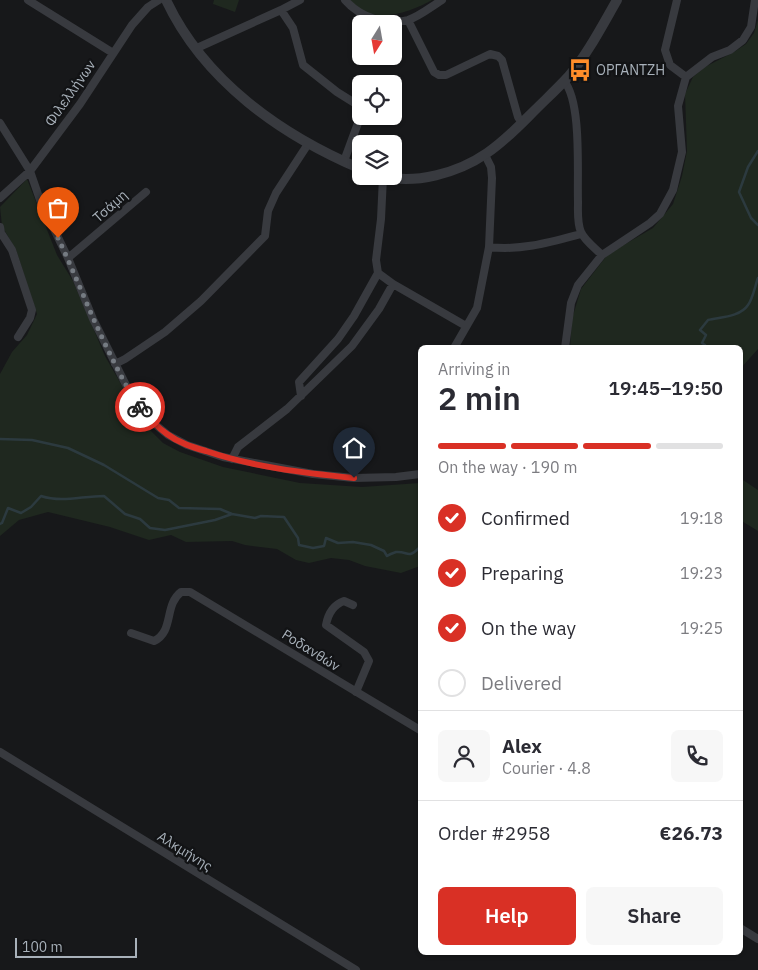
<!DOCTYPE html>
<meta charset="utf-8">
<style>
body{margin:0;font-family:"IBM Plex Sans",sans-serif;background:#f7f7f7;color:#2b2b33;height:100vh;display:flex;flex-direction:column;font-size:19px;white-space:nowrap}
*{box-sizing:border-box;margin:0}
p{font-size:16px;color:#7c7c81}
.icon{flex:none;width:28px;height:28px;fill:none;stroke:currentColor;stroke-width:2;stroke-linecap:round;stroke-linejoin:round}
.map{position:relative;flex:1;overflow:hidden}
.panel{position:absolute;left:418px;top:345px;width:325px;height:610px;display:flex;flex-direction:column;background:#fff;border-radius:8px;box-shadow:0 1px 4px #0004}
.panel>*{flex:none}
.needle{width:32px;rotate:191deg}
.fabs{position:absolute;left:352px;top:15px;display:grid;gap:10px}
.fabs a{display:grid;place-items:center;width:50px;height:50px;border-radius:8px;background:#fff;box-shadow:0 1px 4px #0004;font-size:25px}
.scale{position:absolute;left:15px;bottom:12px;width:122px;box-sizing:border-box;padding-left:5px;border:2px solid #a8b1ba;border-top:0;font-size:14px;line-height:18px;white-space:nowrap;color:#a8b1ba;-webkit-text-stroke:4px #121315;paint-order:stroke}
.pin{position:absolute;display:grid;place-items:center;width:42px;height:42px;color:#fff;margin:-51px -21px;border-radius:50% 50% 50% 0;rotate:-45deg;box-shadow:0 0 5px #0007}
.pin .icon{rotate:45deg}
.courier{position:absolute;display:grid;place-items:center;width:50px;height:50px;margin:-25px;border:4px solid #d93025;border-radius:50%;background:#fff;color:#222;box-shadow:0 1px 6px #0007}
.summary em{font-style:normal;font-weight:600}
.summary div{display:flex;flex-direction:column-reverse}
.summary{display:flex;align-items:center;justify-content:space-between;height:85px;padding:0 20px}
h1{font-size:32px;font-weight:600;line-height:38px}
.bar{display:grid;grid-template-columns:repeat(4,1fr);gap:8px 5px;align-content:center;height:60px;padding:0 20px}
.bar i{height:6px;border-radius:4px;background:#e1e1e2}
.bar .on{background:#d93025}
.bar p{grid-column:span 4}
.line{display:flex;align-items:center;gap:12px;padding:0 20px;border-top:1px solid #e1e1e2}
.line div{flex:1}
.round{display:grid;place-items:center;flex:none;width:52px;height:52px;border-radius:8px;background:#f7f7f7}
ol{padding:0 20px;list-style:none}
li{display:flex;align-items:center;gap:15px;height:55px}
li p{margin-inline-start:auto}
li .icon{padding:5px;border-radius:50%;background:#d93025;color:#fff;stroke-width:4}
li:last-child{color:#7c7c81}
li i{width:28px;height:28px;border:2px solid #e1e1e2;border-radius:50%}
.action{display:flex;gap:10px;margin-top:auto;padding:10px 20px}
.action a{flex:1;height:58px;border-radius:8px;background:#d93025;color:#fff;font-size:20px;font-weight:600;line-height:58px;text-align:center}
.action a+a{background:#f7f7f7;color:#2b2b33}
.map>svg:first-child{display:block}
</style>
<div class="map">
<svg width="758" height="970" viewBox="0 0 758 970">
<rect width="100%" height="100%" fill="#17181a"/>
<path fill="#1f281f" d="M 214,0 L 239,0 L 235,12 L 213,4 Z
M 350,0 L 432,0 C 415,10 385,21 365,12 C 360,10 354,4 350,0 Z
M 758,20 L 758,349 L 740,369 L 740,348 L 570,348 L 572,319 L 581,289 L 608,254 L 653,228 L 673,204 L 682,176 L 687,151 L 685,94 L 693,77 L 705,67 L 734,52 L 746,44 L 754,33 Z
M 27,179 L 57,255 L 73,281 L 105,356 L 134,407 L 148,428 L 163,443 L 180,452 L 223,467 L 300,483 L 362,487 L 420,483 L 420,566 L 401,573 L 365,566 L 349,560 L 331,558 L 309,563 L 296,560 L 277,549 L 245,545 L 232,541 L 186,542 L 171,535 L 149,540 L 110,527 L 48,512 L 19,520 L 0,536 L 0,374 L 12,352 L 27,335 L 37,314 L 16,250 L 2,226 L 0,207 Z
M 740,478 L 758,490 L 758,531 L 740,520 Z"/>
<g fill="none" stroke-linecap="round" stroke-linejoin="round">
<path stroke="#2c3a3f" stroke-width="2.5" d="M 758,151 L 748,167 L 739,192 L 751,218 L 758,225
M 702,348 L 705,345 L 702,343 L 706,335 L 700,330 L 708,320 C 721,317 740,317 748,305 C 753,298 755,286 758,278
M 0,439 L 32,440 L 68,448 L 104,465 L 158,498 L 169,500 L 179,508 L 220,509 L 232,514
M 0,524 L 2,523 L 8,508 L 21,513 L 31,507 L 41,496 C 62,503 82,496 104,496 L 125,514 L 140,519 L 150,528 L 165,530 L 215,520 L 232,514 L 255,518 L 261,516 L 284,517 L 298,538 L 299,545 L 313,548 L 324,546 L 326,538 L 338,543 L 353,542 L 371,545 L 384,551 L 387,556 C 390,554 393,553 396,552 C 409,551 407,560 420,547"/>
<path stroke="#383a3f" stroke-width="8" d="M 28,0 L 113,53
M 345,0 C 360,17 385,26 408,20 C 420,16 432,6 442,0
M 677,0 L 665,50 L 670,65 L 686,77
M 281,10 L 293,28 L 303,65 L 337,92 L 361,107
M 408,20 L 434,72 L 439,75 L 446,75 L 490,54 L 498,56 L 502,60 L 518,117 L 522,123
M 197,48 L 281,10 L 300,0
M 564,81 C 582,102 577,173 578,202 C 578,211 577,223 581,232 C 584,240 596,249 602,255
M 0,123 L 30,171 L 40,200 L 68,258 L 93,319 L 126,385 L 150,420 L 168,435 L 187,445 L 223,457 L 313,474 L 354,478 L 396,477 L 420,474
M 344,161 L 361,115
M 0,198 L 30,171 L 80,104 L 132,25 L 148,7 L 159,0
M 0,227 L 1,233 L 12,250 L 32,310 L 30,318 L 18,337
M 489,247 C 521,251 551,242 581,234
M 68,258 L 146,192
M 378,273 L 393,284 L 466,326
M 454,348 L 477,308 L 489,247 L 492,178 L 491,167 L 485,155
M 565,348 L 571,303 L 578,285 L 602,255 L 650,223 L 660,214 L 673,190 L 682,152 L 678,106 L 686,77 L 712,57 L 730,50 L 743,40 L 751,27 L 755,0
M 115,364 L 125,359 L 165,332 L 201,301 L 265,236 L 268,211 L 276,193 L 308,144
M 301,396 L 299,382 L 338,339 L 354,316 L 378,273 L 376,260 L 381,219 L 383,177
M 232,459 L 238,447 L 287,409 L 352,346 L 379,309 L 393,284
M 353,605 L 344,601 C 333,605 328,614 326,625 L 364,652 L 369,661 L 356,692
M 131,633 L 154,641 C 174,632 164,605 181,592 L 190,592 L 420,730
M 0,752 L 356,970
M 740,928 L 758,939"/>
<path stroke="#383a3f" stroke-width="10" d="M 166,0 C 204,81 281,135 361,169
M 381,176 C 415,185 458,173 487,153 C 505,141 520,125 535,110 C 546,99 557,89 568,77 C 587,55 602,26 617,0"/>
</g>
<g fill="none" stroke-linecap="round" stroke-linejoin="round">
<path stroke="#757b82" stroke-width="5" stroke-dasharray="0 9" d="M 58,238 C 76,276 91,316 110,354 C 119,372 128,391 140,407"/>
<path stroke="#d93025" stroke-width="6" d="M 140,407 C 148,417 157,427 167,434 C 179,443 192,447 206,451 C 253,467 304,473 354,478"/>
</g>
<defs>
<symbol id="bus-bare" viewBox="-9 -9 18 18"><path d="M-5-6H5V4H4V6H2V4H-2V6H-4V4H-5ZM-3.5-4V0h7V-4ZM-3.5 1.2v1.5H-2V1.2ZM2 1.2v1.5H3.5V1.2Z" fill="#ff8d2a" stroke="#121315" stroke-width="2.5" paint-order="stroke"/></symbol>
</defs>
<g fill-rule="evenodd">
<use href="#bus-bare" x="564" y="54" width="32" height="32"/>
</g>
<g text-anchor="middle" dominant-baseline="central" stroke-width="4.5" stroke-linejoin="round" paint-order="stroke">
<g font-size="14" fill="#a8b1ba" stroke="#121315" text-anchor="start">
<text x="596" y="70">ΟΡΓΑΝΤΖΗ</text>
</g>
<g font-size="14" fill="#a8b1ba" stroke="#121315">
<text transform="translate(70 93) rotate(-55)">Φιλελλήνων</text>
<text transform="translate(110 206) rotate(-42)">Τσάμη</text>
<text transform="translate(311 650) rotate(32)">Ροδανθών</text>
<text transform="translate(185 851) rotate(32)">Αλκμήνης</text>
</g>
</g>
</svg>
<div class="fabs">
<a><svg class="needle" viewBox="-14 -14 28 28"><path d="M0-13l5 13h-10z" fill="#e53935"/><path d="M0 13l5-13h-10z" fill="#7c7c81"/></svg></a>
<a><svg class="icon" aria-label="locate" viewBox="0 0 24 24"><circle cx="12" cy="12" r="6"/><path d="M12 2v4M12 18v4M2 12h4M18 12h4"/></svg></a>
<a><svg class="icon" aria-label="layers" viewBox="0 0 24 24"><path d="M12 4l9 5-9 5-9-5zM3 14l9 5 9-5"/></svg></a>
</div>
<div class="scale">100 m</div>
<div class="pin" style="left:58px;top:238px;background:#ea580c"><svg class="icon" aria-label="bag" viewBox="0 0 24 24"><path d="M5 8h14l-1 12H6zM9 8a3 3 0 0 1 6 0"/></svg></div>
<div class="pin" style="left:354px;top:478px;background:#1f2937"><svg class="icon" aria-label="home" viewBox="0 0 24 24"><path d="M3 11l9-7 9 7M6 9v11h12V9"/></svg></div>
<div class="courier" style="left:140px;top:407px"><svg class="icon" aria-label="bike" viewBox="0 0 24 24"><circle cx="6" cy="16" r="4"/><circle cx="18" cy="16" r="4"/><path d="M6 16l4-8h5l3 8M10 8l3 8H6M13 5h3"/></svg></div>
<section class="panel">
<div class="summary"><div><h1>2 min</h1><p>Arriving in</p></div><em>19:45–19:50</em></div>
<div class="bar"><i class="on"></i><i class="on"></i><i class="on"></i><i></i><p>On the way · 190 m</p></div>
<ol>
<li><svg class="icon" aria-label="check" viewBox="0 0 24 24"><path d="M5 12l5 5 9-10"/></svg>Confirmed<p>19:18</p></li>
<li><svg class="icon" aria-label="check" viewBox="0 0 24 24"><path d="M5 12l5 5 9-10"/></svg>Preparing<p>19:23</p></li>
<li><svg class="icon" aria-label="check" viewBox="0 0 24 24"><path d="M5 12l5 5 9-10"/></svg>On the way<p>19:25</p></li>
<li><i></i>Delivered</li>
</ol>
<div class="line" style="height:90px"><a class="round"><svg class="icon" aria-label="person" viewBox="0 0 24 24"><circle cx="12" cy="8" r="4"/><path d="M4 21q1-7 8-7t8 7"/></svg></a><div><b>Alex</b><p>Courier · 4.8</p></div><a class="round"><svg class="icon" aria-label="phone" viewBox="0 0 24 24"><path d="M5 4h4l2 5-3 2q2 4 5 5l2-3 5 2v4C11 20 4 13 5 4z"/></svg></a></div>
<div class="line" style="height:65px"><div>Order #2958</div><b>€26.73</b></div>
<div class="action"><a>Help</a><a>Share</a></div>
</section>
</div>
